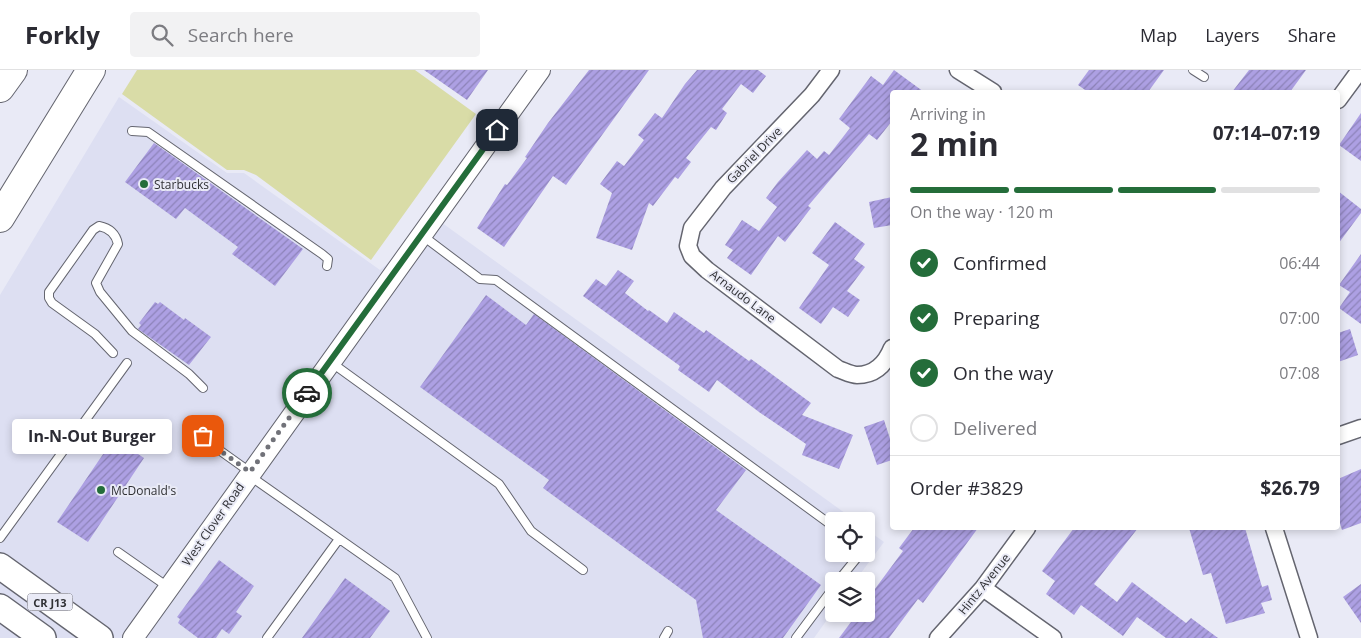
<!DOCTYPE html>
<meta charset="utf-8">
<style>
body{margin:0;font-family:"Open Sans",sans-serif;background:#f2f2f3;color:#2b2b33;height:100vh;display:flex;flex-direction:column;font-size:19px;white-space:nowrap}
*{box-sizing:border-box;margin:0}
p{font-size:16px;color:#7c7c81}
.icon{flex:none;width:28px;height:28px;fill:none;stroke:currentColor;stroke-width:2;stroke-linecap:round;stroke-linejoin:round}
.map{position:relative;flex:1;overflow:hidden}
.panel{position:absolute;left:890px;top:20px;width:450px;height:440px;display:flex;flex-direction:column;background:#fff;border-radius:5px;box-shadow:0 2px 8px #0003}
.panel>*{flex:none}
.controls{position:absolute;left:825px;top:442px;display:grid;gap:10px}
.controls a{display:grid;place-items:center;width:50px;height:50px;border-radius:5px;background:#fff;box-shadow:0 2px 8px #0003;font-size:25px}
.pin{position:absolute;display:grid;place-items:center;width:42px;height:42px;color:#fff;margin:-21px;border-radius:10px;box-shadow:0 2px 8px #0006}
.courier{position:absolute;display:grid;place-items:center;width:50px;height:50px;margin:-25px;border:4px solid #246d3a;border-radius:50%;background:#fff;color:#222;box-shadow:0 1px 6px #0007}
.bubble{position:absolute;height:35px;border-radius:5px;background:#fff;box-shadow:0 2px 8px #0003;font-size:16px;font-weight:700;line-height:35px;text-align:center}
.summary em{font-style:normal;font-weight:700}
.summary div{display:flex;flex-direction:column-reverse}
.summary{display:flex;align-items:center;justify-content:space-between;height:85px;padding:0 20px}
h1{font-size:32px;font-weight:700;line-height:38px}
.bar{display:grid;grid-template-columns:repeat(4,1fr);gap:8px 5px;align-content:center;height:60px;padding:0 20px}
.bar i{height:6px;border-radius:4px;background:#e1e1e2}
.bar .on{background:#246d3a}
.bar p{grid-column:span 4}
.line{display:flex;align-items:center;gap:12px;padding:0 20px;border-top:1px solid #e1e1e2}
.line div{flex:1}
ol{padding:0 20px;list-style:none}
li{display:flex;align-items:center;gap:15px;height:55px}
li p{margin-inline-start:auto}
li .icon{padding:5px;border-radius:50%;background:#246d3a;color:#fff;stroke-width:4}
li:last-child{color:#7c7c81}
li i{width:28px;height:28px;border:2px solid #e1e1e2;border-radius:50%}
header{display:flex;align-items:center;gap:30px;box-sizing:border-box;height:70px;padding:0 25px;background:#fff;border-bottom:1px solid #e1e1e2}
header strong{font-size:24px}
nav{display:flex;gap:28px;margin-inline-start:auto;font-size:18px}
.search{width:350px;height:45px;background:#f2f2f3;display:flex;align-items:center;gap:12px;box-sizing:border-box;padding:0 18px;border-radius:5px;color:#7c7c81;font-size:19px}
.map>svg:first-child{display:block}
</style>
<header>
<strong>Forkly</strong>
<div class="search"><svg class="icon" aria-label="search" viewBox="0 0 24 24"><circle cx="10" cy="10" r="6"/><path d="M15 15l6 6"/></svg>Search here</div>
<nav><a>Map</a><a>Layers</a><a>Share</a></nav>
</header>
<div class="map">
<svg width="1361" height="568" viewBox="0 0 1361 568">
<defs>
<pattern id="building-hatch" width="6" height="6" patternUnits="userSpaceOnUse" patternTransform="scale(1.25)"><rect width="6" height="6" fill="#ada0e3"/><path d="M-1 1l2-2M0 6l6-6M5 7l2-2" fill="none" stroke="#8d83b9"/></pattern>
</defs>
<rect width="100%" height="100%" fill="#e9eaf6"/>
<path fill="#dddff2" d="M 119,27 L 227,103 L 244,103 L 380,200 L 438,150 L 856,451 L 834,451 L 834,484 L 866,484 L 866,459 L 884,472 L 855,511 L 834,511 L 834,540 L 814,568 L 0,568 L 0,225 Z"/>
<path fill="#d9dca7" d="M 137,0 L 415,0 L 476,44 L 371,190 L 256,105 L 244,100 L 227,100 L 122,24 Z"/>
<path fill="url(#building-hatch)" d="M 424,0 L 488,0 L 467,30 Z
M 589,0 L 649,0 L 566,115 L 553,106 L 504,177 L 477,158 L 505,114 L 507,115 L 527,88 L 525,87 L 548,53 Z
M 697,0 L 758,0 L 766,6 L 753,23 L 741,14 L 722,39 L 727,43 L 716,60 L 711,57 L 686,88 L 691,92 L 678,109 L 675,107 L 653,136 L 649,133 L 632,180 L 596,168 L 612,123 L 600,114 L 617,91 L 624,96 L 644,70 L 638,65 L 655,43 L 662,48 L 685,14 Z
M 894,0 L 924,22 L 892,22 L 892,51 L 877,70 L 869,64 L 808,136 L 811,138 L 785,172 L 778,166 L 751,205 L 727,188 L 733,180 L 725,175 L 742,150 L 759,161 L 777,137 L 766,128 L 778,112 L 807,80 L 817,89 L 824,81 L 829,85 L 850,58 L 839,49 L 871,6 L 883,15 Z
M 1089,0 L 1164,0 L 1148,22 L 1088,22 L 1078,15 Z
M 1249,0 L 1306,0 L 1290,22 L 1232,22 Z
M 1361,43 L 1361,91 L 1339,75 Z
M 154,73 L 303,179 L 275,216 L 232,184 L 238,177 L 185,138 L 176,149 L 125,112 Z
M 1338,121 L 1361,139 L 1361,143 L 1338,174 Z
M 892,127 L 892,155 L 874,158 L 869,132 Z
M 835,152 L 865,174 L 854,189 L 865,197 L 847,221 L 860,230 L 848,247 L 833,237 L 821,254 L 799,238 L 829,195 L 812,183 Z
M 1361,184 L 1361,254 L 1339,238 L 1350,222 L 1339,215 Z
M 618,200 L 634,211 L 625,223 L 648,241 L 649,240 L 667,253 L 674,242 L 704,263 L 706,260 L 749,291 L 751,289 L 811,333 L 802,345 L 853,365 L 839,399 L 802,385 L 806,374 L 759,342 L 717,310 L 709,322 L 678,300 L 680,296 L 583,226 L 596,209 L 606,216 Z
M 486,225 L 526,255 L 534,244 L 746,400 L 716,440 L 821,515 L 783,568 L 703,568 L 696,530 L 543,418 L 549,410 L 420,317 Z
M 155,232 L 158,234 L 160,232 L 184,250 L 185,248 L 211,267 L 189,295 L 138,259 L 141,255 L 139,253 Z
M 1350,259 L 1358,285 L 1338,292 L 1338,263 Z
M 884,350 L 892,375 L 892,390 L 877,395 L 864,357 Z
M 114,368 L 144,388 L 88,472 L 57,452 Z
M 1361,399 L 1361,453 L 1342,460 L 1338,447 L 1338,409 Z
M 914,458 L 978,458 L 923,533 L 918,529 L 889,568 L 839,568 L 857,544 L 866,544 L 866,531 L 903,481 L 899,478 Z
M 1074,458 L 1138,458 L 1094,514 L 1117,532 L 1132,512 L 1186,553 L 1191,548 L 1218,568 L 1166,568 L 1137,547 L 1123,566 L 1081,535 L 1074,545 L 1046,524 L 1055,511 L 1042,501 Z
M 1189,458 L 1245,458 L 1262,517 L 1268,515 L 1272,530 L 1261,533 L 1265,543 L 1226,554 L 1211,503 L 1203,505 Z
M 219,490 L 254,516 L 236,542 L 242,546 L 229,564 L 222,559 L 216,568 L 198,568 L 178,553 L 180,549 L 177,547 Z
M 345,508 L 390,541 L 370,568 L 302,568 Z
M 1361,514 L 1361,553 L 1343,527 Z"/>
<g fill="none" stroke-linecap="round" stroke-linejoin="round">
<defs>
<path id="service" d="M 1193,0 L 1204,7
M 132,61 L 148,62 L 322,184 L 328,189 L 327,196
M 423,166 L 480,209 L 496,210 L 834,457
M 113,283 L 95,264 L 52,233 L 49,228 L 49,222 L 93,160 L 99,156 C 109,158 116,164 118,174 L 96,213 L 100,222 L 132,261 L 189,304 L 203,318
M 332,293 L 499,414 L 531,461 L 583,500
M 203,366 L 215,377 L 250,402
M 250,406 L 395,508 L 427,568
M 0,468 L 127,293
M 118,482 L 168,517
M 838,511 L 860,484
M 267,568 L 339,469
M 664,568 L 668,561
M 796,568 L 834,517"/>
<path id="minor" d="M 831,0 L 812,25 L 723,118 L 692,158 L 688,176 L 692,186 L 707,200 L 838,299 C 844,301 851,305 857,305 C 876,305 886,293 892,278
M 958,0 L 993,22
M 1338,30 L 1360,0
M 1338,366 L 1361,358
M 1274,458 L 1309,568
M 983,518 L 1053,568
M 938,568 L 983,518 L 1027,458"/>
<path id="tertiary" d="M 133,568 L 540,0"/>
<path id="primary" d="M 0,496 L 100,568
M 0,537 L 43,568"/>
<path id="motorway" d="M 0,18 L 13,0
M 0,148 L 91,0"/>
</defs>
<use href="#service" stroke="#64656f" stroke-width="10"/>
<use href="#minor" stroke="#64656f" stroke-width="19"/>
<use href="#tertiary" stroke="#64656f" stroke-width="22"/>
<use href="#primary" stroke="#64656f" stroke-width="28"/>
<use href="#motorway" stroke="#64656f" stroke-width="30"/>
<use href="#service" stroke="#fff" stroke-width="8"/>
<use href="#minor" stroke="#fff" stroke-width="16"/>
<use href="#tertiary" stroke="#fff" stroke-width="20"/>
<use href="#primary" stroke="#fff" stroke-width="25"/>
<use href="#motorway" stroke="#fff" stroke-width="28"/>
</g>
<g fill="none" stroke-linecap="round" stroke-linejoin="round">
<path stroke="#717279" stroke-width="5" stroke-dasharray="0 9" d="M 203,366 L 215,377 L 250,402 L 307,323"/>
<path stroke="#246d3a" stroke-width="6" d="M 307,323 L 497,60"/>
</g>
<g fill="#246d3a" stroke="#e9eaf6" stroke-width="2">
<circle cx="144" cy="114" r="5"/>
<circle cx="101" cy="420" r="5"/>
</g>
<g text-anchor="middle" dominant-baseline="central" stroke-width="4" stroke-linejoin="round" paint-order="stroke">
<rect fill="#e9eaf6" stroke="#68686f" stroke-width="1" x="27.5" y="523.5" width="45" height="17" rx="4"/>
<g font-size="11" font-weight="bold" fill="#303135">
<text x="50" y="532">CR J13</text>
</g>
<g font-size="12" fill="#303135" stroke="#e9eaf6">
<text transform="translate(754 85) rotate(-46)">Gabriel Drive</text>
<text transform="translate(743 226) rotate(37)">Arnaudo Lane</text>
<text transform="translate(213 454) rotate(-55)">West Clover Road</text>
<text transform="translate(984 514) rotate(-51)">Hintz Avenue</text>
</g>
<g font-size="12" fill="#303135" stroke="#e9eaf6" text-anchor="start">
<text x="154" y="114">Starbucks</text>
<text x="111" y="420">McDonald's</text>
</g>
</g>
</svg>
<div class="controls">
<a><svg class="icon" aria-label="locate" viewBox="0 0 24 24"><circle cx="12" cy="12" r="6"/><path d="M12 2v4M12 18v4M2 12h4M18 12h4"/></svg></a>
<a><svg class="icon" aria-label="layers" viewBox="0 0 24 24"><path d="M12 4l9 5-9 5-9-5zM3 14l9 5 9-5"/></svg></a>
</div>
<div class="pin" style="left:203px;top:366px;background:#ea580c"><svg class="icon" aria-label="bag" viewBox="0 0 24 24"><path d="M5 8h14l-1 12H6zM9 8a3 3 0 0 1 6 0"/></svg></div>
<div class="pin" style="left:497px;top:60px;background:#1f2937"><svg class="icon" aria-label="home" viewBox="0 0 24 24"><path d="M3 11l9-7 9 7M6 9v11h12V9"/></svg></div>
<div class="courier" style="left:307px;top:323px"><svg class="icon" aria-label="car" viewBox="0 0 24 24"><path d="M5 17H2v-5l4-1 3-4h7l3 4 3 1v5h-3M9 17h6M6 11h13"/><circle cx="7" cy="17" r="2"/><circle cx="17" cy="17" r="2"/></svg></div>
<div class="bubble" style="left:12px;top:349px;width:160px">In-N-Out Burger</div>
<section class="panel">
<div class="summary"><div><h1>2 min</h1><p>Arriving in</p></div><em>07:14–07:19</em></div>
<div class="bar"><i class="on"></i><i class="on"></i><i class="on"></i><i></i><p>On the way · 120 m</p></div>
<ol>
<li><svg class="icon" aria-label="check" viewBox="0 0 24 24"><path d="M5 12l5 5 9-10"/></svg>Confirmed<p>06:44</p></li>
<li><svg class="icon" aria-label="check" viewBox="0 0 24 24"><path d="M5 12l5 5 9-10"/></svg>Preparing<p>07:00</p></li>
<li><svg class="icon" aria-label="check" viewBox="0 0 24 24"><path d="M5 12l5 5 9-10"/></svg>On the way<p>07:08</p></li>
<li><i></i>Delivered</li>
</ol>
<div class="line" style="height:65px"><div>Order #3829</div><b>$26.79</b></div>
</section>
</div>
